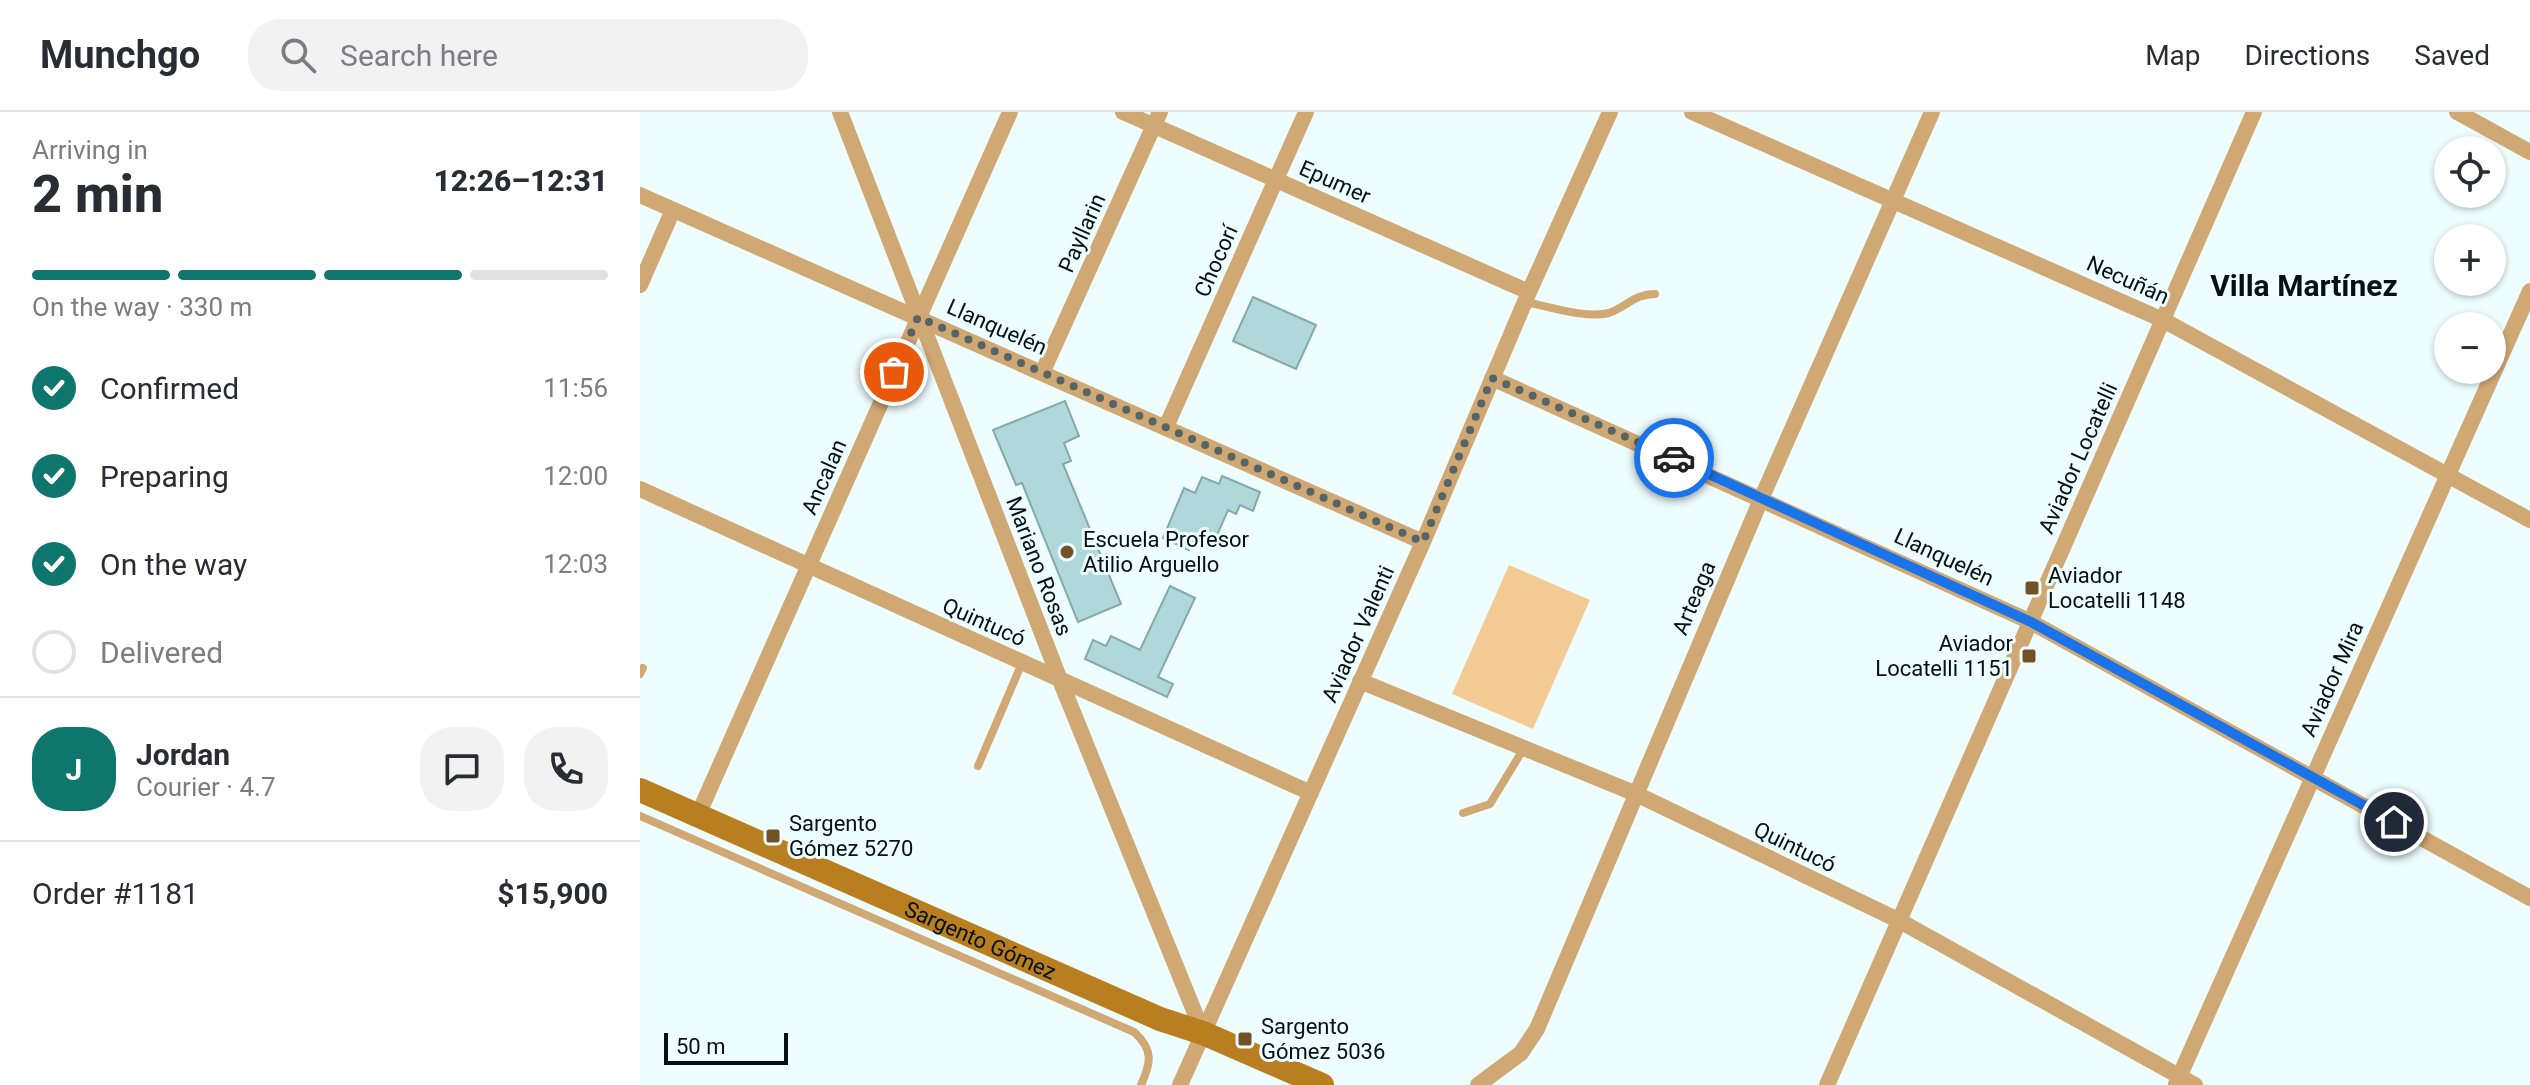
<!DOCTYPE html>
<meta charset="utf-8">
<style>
body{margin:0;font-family:Roboto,sans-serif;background:#f2f2f3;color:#2b2b33;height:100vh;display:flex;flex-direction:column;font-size:30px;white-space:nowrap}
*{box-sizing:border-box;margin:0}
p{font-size:26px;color:#7c7c81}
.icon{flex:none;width:44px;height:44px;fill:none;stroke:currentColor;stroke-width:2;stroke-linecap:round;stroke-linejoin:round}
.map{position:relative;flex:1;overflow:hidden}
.panel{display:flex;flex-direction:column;background:#fff;width:640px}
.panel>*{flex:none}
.buttons{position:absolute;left:1794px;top:24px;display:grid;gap:16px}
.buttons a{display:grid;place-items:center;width:72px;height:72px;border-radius:50%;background:#fff;box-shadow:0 2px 6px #0004;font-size:40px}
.scale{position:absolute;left:24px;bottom:20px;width:124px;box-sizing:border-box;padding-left:8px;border:4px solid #041112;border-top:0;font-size:22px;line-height:28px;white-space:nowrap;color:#041112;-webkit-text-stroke:6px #eefdfe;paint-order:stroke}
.pin{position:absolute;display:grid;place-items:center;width:68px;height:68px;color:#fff;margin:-34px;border:4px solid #fff;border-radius:50%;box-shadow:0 2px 8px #0007}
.courier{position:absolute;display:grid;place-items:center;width:80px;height:80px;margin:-40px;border:6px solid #1a73e8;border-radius:50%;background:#fff;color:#222;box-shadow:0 2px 10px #0007}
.headline em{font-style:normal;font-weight:800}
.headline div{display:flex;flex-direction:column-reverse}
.headline{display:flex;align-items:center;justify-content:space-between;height:136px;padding:0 32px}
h1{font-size:52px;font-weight:800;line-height:60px}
.bar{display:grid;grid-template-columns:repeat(4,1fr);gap:12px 8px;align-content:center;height:96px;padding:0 32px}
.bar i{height:10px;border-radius:6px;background:#e1e1e2}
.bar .current{background:#0f766e}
.bar p{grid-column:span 4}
.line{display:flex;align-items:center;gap:20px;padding:0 32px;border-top:2px solid #e1e1e2}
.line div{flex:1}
.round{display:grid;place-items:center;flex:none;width:84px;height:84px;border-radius:32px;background:#f2f2f3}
ol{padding:0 32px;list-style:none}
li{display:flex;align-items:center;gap:24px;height:88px}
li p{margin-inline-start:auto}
li .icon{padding:8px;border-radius:50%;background:#0f766e;color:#fff;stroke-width:4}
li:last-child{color:#7c7c81}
li i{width:44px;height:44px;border:4px solid #e1e1e2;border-radius:50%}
header{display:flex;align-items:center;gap:48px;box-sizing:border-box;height:112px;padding:0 40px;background:#fff;border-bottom:2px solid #e1e1e2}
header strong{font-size:38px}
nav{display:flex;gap:44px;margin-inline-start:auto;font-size:28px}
.search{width:560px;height:72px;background:#f2f2f3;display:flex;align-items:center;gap:20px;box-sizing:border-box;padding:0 28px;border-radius:32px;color:#7c7c81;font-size:30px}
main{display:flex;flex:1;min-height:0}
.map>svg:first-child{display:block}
</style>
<header>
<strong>Munchgo</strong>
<div class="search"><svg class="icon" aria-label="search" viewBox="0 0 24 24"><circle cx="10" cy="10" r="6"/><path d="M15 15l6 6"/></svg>Search here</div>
<nav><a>Map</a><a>Directions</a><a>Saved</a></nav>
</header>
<main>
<section class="panel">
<div class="headline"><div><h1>2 min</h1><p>Arriving in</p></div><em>12:26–12:31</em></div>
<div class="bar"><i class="current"></i><i class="current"></i><i class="current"></i><i></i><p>On the way · 330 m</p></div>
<ol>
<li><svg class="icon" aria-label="check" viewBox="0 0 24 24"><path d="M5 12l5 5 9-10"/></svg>Confirmed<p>11:56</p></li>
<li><svg class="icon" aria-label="check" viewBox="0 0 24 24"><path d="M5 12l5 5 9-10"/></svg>Preparing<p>12:00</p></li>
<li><svg class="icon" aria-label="check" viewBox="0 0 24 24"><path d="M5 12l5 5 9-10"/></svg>On the way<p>12:03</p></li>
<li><i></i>Delivered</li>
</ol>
<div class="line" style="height:144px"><b class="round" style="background:#0f766e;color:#fff">J</b><div><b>Jordan</b><p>Courier · 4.7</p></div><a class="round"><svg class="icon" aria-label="chat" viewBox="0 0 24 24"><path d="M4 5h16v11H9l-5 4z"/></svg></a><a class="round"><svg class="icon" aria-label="phone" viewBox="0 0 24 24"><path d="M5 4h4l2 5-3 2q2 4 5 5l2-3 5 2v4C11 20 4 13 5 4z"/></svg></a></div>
<div class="line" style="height:104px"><div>Order #1181</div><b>$15,900</b></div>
</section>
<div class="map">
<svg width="1890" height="973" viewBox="0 0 1890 973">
<rect width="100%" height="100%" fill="#eefdfe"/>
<path fill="#f4cb94" d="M 869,453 L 950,488 L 893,617 L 812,582 Z"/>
<path fill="#b0d7d9" stroke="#84a9ab" stroke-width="2" d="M 613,185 L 676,213 L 656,257 L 593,229 Z
M 425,289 L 439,324 L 424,331 L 431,349 L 423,352 L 481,492 L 438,510 L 382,371 L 376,373 L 353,318 Z
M 582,364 L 620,380 L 613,399 L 600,393 L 596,402 L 588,398 L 571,437 L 552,429 L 549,438 L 523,426 L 544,376 L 555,381 L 562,365 L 579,372 Z
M 530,474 L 555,486 L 518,565 L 533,572 L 527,585 L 445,547 L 453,528 L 466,534 L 471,524 L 500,538 Z"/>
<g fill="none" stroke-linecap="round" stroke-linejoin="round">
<path stroke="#d0a873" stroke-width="8" d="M 885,190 C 909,194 945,207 969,201 C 987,195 994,182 1015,182
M 0,562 L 3,556
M 338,654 L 382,551
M 823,701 L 850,692 L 884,636
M 0,704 L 494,920 C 514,938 511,951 501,973"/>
<path stroke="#d0a873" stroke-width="16" d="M 200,0 L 420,568 L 563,921
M 483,0 L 889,180
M 1052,0 L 1523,208 L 1890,408
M 1817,0 L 1890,40
M 0,83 L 783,430
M 0,173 L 33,98
M 403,259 L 520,0
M 852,266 L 1391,510 L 1890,786
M 526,315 L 666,0
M 0,377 L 671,681
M 720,569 L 994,681 L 1258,808 L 1555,973
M 58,703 L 370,0
M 1536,972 L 1890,179
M 540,973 L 783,430 L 889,180 L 970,0
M 838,973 L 881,941 L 897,917 L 1122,385 L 1292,0
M 1187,973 L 1614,0"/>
<path stroke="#b97e1f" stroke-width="24" id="s1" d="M 0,678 L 520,907 L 563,921 L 682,973"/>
</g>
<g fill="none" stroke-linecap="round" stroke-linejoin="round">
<path stroke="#566465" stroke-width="8" stroke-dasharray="0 14.4" d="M 254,260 L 278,205 L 783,430 L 852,266 L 1034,346"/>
<path stroke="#1a73e8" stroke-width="10" d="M 1034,346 L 1391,510 L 1754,710"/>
</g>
<g fill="#715227" stroke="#eefdfe" stroke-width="3">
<circle cx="427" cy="440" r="8"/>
<rect x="1384" y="468" width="16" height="16" rx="4"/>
<rect x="1381" y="536" width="16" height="16" rx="4"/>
<rect x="125" y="716" width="16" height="16" rx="4"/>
<rect x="597" y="919" width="16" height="16" rx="4"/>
</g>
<g text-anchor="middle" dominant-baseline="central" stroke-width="6" stroke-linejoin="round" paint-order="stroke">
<g font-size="22" fill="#041112" stroke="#eefdfe">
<text transform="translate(695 70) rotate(24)">Epumer</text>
<text transform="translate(442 121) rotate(-66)">Payllarin</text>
<text transform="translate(576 149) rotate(-66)">Chocorí</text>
<text transform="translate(1488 168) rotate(24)">Necuñán</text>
<text transform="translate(357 215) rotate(24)">Llanquelén</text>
<text transform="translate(1438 346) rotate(-66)">Aviador Locatelli</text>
<text transform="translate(184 365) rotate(-66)">Ancalan</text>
<text transform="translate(1304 445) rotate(25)">Llanquelén</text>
<text transform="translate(399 454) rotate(69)">Mariano Rosas</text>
<text transform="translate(1054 486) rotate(-67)">Arteaga</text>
<text transform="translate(344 510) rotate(24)">Quintucó</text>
<text transform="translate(718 522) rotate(-66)">Aviador Valenti</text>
<text transform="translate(1692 567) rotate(-66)">Aviador Mira</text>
<text transform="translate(1155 735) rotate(26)">Quintucó</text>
<text stroke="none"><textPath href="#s1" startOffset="372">Sargento Gómez</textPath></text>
</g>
<g font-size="22" fill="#041112" stroke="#eefdfe" text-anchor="start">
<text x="443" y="427">Escuela Profesor<tspan x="443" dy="25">Atilio Arguello</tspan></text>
<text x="1408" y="463">Aviador<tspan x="1408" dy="25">Locatelli 1148</tspan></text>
<text x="1373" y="531" text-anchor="end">Aviador<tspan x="1373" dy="25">Locatelli 1151</tspan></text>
<text x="149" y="711">Sargento<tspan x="149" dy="25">Gómez 5270</tspan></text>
<text x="621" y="914">Sargento<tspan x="621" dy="25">Gómez 5036</tspan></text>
</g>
<g font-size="30" font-weight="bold" fill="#041112" stroke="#eefdfe">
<text x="1664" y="173">Villa Martínez</text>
</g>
</g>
</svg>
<div class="buttons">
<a><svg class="icon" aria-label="locate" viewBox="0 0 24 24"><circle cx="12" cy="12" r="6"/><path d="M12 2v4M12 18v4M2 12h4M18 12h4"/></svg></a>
<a>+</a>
<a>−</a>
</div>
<div class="scale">50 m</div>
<div class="pin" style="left:254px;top:260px;background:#ea580c"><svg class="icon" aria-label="bag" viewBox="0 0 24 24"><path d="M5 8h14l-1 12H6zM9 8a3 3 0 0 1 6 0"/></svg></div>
<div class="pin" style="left:1754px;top:710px;background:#1f2937"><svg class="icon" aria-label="home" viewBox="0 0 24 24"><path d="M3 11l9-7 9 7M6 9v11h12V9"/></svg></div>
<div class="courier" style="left:1034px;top:346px"><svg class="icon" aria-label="car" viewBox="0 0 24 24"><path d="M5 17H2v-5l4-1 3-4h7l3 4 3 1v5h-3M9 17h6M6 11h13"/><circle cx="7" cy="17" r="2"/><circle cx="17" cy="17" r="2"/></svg></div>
</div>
</main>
